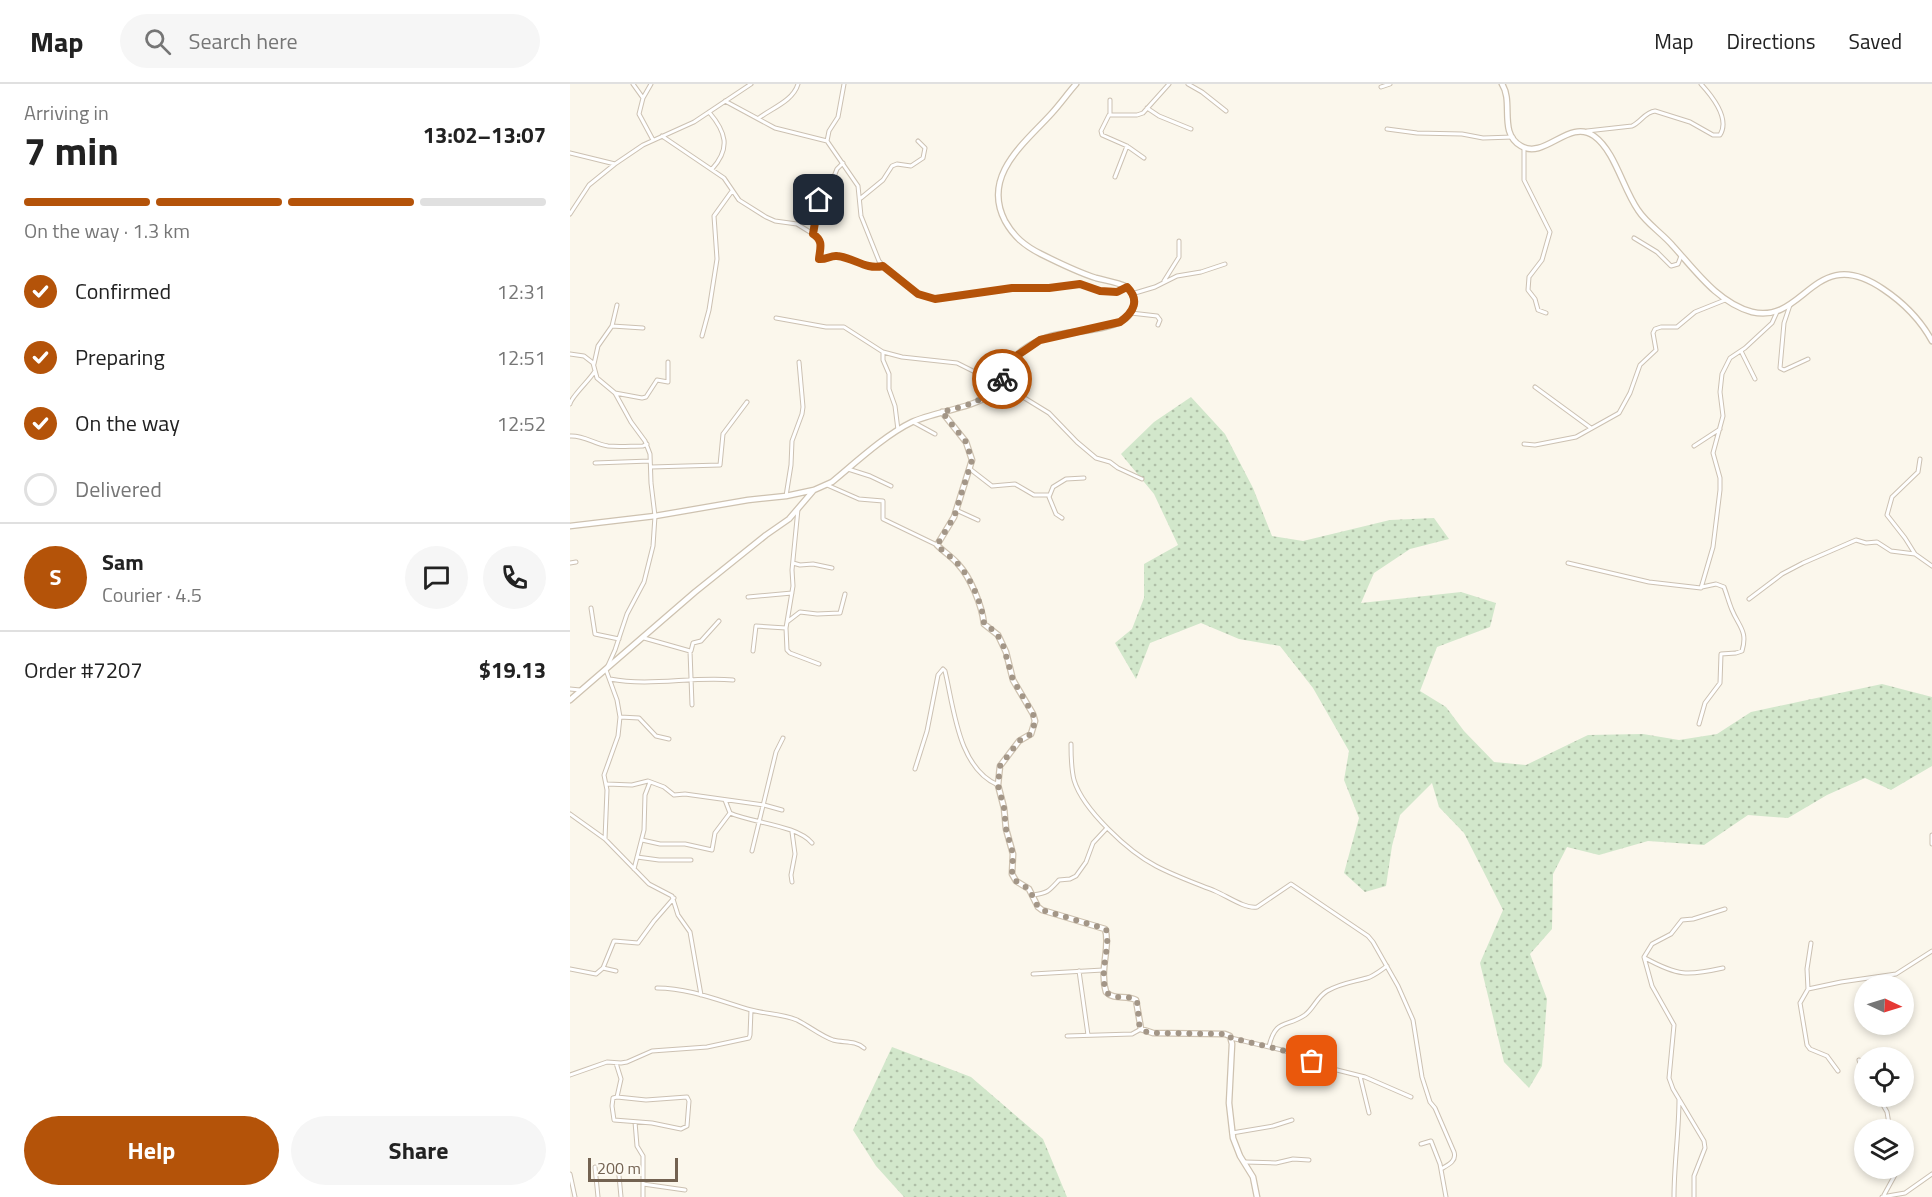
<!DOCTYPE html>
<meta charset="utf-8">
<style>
body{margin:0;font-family:"Titillium Web",sans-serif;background:#f6f6f6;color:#222;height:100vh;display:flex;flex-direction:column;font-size:22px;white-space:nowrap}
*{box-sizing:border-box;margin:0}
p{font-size:20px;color:#767676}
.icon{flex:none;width:33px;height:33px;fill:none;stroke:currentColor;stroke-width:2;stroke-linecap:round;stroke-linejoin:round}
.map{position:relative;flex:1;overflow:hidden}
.panel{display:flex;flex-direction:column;background:#fff;width:570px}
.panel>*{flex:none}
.needle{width:39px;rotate:94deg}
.controls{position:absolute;left:1284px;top:891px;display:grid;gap:12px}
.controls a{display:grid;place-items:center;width:60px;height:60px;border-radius:50%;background:#fff;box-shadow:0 3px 9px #0003;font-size:30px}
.scale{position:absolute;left:18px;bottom:15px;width:90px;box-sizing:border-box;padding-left:6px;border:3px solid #736251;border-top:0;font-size:16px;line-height:21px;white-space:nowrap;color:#736251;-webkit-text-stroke:4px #fdfaf2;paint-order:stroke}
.pin{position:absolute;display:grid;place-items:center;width:51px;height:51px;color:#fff;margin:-26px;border-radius:12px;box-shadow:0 3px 9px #0006}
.courier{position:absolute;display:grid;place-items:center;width:60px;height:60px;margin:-30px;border:4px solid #b45309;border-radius:50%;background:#fff;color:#222;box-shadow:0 2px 8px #0007}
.headline em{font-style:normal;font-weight:700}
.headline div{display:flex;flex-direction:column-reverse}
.headline{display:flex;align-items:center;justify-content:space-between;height:102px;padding:0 24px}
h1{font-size:39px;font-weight:700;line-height:45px}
.bar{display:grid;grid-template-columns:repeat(4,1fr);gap:9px 6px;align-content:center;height:72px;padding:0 24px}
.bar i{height:8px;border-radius:4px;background:#e0e0e0}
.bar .on{background:#b45309}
.bar p{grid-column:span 4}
.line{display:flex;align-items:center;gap:15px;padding:0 24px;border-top:2px solid #e0e0e0}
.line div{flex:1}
.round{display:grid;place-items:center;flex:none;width:63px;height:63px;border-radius:32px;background:#f6f6f6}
ol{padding:0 24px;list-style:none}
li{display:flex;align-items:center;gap:18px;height:66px}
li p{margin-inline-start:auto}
li .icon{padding:6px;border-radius:50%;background:#b45309;color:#fff;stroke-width:4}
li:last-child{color:#767676}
li i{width:33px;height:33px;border:3px solid #e0e0e0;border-radius:50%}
.cta{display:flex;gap:12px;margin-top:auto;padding:12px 24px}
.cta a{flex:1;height:69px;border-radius:36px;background:#b45309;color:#fff;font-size:24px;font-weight:700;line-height:69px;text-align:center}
.cta a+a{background:#f6f6f6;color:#222}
header{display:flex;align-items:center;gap:36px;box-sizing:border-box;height:84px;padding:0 30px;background:#fff;border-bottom:2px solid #e0e0e0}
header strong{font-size:28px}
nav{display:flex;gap:33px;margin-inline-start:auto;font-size:21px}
.search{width:420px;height:54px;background:#f6f6f6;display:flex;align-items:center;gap:15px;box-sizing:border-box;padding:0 21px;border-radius:33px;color:#767676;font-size:22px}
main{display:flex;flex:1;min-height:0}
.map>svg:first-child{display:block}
</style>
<header>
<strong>Map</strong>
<div class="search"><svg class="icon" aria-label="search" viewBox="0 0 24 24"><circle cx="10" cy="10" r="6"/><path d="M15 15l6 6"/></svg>Search here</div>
<nav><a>Map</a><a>Directions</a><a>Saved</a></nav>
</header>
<main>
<section class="panel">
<div class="headline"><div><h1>7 min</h1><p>Arriving in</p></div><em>13:02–13:07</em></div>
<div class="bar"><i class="on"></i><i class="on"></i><i class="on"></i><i></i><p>On the way · 1.3 km</p></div>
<ol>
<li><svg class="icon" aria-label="check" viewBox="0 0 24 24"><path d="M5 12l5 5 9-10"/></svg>Confirmed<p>12:31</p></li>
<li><svg class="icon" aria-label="check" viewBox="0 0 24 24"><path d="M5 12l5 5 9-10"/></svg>Preparing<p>12:51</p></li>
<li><svg class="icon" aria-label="check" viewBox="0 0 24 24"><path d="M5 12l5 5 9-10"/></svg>On the way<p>12:52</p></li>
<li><i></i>Delivered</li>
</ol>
<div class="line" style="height:108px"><b class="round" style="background:#b45309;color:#fff">S</b><div><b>Sam</b><p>Courier · 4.5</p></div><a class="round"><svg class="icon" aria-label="chat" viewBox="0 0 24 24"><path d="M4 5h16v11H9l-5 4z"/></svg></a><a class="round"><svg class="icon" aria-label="phone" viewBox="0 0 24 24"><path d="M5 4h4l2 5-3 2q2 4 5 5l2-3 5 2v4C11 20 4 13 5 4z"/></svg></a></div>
<div class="line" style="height:78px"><div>Order #7207</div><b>$19.13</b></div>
<div class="cta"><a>Help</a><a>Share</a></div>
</section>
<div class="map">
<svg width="1362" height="1113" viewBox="0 0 1362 1113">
<defs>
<pattern id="grass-dots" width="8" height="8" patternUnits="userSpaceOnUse" patternTransform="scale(1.5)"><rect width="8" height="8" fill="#d2e7cb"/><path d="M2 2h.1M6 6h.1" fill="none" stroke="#afbfa7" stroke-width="1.8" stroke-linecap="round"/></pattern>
</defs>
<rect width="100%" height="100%" fill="#fbf7ec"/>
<path fill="url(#grass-dots)" d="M 621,313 L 655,350 L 683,404 L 702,452 L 733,457 L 820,436 L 864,434 L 879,455 L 840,465 L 804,489 L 791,519 L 891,508 L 926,519 L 920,543 L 867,563 L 850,607 L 876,623 L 894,647 L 924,678 L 956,681 L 1018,651 L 1073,650 L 1109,656 L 1147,650 L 1181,628 L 1312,600 L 1362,613 L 1362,682 L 1321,706 L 1295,694 L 1257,711 L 1218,734 L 1178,731 L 1134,761 L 1078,757 L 1029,771 L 997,763 L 983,790 L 982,845 L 960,870 L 977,915 L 972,982 L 959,1004 L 934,978 L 910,879 L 933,826 L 894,749 L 869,723 L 862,699 L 830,731 L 822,762 L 816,802 L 795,808 L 774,789 L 789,734 L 774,696 L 779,667 L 743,604 L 710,562 L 669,555 L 631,539 L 580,559 L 566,595 L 545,559 L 562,545 L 574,514 L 574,480 L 608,461 L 584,410 L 551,370 L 584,338 Z
M 322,963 L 401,993 L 473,1055 L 497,1113 L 334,1113 L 306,1082 L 283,1046 Z"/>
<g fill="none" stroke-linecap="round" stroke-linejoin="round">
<defs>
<path id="street" d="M 63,0 L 73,14
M 81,0 L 73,14 L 69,30 L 83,56
M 274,0 L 268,33 L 259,47 L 257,57 L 288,102 L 291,132 L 309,177 L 316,185 L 348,210 L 365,215 L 442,204 L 479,204 L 510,200 L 530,206 L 547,208 L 557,203
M 618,0 L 632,8 L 656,27
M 811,3 L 820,0
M 540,16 L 540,31
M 155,17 L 205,44 L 257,57
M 577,24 L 589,32 L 621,45
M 139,28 C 156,48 161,64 142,85
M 189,34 C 202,24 223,17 228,0
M 817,45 L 847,49 L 892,50 L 913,54 L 943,53
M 1017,47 L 1062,42 C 1071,38 1075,28 1085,27 L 1120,38 L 1143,51 L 1150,51 C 1160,35 1142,12 1131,0
M 92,52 L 154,94 L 169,116 L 196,133 L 205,137 L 227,140 L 248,153 L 251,159 L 249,175 C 256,176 261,171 268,172 C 284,175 295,186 312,183
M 954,64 L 954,96 L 980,148 L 972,176 L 959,193 L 958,206 L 965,215 L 968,226 L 976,229
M 0,69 L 45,80
M 574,74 L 557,62 L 532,51 L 531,47 L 539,31 L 567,31 L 573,29 L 599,0
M 545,93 L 557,62
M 291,114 L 313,96 L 322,82 L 327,80 L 341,82 L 353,74 L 355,64 L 348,57
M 0,130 L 19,101 L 45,80 L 73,61 L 124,38 L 181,0
M 243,150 L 249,112 L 263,95 L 267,85 L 273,79
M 1064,154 L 1087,168 L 1101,182 L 1108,180 L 1111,172
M 594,197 L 609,173 L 609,157
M 561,208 L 565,209 L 585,203 L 607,192 L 631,188 L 655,180
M 1220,221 L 1214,239 L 1210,284 L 1214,286 L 1238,275
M 561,229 L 587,232 L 590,236 L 588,241
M 206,234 L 256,243 L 274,243 L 313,268 L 313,276 L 319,290 L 319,305 L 325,322 L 328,346
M 42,242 L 73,244
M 132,252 L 139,226 L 147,175 L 144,132 L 162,107
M 1171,267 L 1185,295
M 313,268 L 332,273 L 387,279 L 429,300
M 0,270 L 14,272 L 23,279 L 27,294 L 45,309 L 61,338 L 75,357 L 80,370 L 81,399 L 85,432 L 83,462 L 74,498 L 57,530 L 45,566 L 36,586 L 47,616 L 50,633 L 48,652 L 34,691 L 37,706 L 35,755
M 24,280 L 28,262 L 42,242 L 47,221
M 965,303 L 1021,344
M 45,309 L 72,314 L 76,313 L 87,296 L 98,298 L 98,278
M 421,311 L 448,310 L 479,329 L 507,358 L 526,374 L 540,378 L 548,384 L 572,395
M 0,320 C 1,313 19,297 25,287
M 343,338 L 365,350
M 0,352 C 14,351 24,360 38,362 C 49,363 61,362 73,362 L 77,360
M 954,360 L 965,361 L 1006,353 L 1049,329 L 1060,309 L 1070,281 L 1086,266 L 1083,249 L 1085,245 L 1091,243 L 1107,243 L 1125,228 L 1155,216
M 1124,362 L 1150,345
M 1350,375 L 1348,388 L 1322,413 L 1317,431 L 1335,454 L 1345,470 L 1362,482
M 25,379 L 80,377
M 81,383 L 150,381 L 153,350 L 177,318
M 278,385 L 300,392 L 321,402
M 400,385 L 422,402 L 445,400 L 464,411 L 479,411
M 257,401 L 289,415 L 313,417 L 313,435 L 367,461
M 216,412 L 221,381 L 222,357 L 232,330 L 233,323 L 229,278
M 228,425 L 222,486 L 223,502 L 216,544 L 217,566 L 220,569 L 249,580
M 386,426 L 408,436
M 492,434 L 486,430 L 479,413 L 483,403 L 496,395 L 514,394
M 0,479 L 6,478
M 223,479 L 230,481 L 243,480 L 262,484
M 998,479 L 1079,498 L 1131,504 L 1143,463 L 1150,406 L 1150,394 L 1143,369 L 1153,332 L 1150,308 L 1152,290 L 1160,274 L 1175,264 L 1202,239 L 1207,228
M 178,513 L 222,509
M 1179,515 L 1212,490 L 1233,479 L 1286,456 L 1296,459 L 1307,458 L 1321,467 L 1345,470
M 21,524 L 25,550 L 49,555
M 217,538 L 230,528 L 247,530 L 270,529 L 275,510
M 74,554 L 120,567 L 122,621
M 121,567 L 123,559 L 131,557 L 149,537
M 183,567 L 186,542 L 216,544
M 40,595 C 81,603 122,592 163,596
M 0,605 L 10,606
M 50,633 L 69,634 L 86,652 L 99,655
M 1129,640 L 1135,619 L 1150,599 L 1151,570 L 1166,569 L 1172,567 C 1178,547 1169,543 1162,526 C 1159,519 1157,511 1154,503 L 1146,500 L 1132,503
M 501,660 C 501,673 501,684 504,696 C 513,726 559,768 586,782 C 605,792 625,799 645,807 C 657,812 675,825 687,823 L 721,800 L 798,852 L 803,858 L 828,902 L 843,936 L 852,993 L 860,1018 L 865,1024 L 884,1068 C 887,1077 878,1081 871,1085
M 345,685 L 357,647 L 368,591 L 373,585 L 375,587 C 384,624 388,684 428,701
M 37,700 L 62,701 L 78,697 L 94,703 L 104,711 L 115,710 L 194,721 L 212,726
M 155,716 L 160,729 C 182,739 227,741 242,759
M 0,730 L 35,755 L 79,800 L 102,812 L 108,831 L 120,848 L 131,911
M 1362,751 L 1362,760
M 72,756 L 90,760 L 115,760 L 142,766 L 145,749 L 160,729
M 182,767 L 206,668 L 213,654
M 67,773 L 89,776 L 121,776
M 64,785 L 74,746 L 75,711 L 80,698
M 222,798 L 221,791 L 225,770 L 222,748
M 463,811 C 478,809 479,807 489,796 L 500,795 L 506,792 L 516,778 L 523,759 L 537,744
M 1241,859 L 1237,885 L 1238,905 L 1230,919 L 1237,961 L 1240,965 L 1257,972 L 1268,987
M 1075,874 C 1108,892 1117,892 1153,884
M 33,884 L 46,887
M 0,885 L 26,890 L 33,884 L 44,857 L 68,859 L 84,837 L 104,814
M 509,887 L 518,951
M 463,890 L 533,886
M 87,904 C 119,904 150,917 181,926 C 196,930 212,930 227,936 C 239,942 251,952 263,956 C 274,959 285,956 294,964
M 1238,905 L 1271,898 L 1326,890 L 1362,867
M 497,952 L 562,950 L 571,945
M 661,954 L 712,966 L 759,984 L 795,993 L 841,1013
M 699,962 C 706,934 716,944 735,931 C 744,924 747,913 757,907 C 771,899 783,898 797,894 C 804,892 811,886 817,882
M 1289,976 L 1294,993
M 46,979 L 51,995 L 47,1013 L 43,1014 L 42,1022 L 44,1036 L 82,1039 L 111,1045 L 117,1042 L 119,1017 L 117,1013 L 76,1016 L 47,1013
M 0,991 L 37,978 L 51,979 L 57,978 L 82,967 L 137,963 L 179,954 L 180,951 L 181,926
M 790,992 L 799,1029
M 1308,1012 L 1317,1028 L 1320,1046
M 65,1038 L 67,1062 L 73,1072 L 73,1113
M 662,1049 L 703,1042 L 722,1036
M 851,1060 L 861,1057 L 870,1080 L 876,1113
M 1334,1067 L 1337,1068 L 1337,1076 L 1334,1082
M 675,1078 L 706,1079 L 723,1075 L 739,1076
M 48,1081 L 51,1113
M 25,1083 L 28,1113
M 0,1090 L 5,1113
M 73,1100 L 115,1106
M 1314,1111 L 1326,1089 L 1331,1084
M 1104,1113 C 1104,1080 1109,1048 1109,1015
M 1124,1113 L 1124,1092 L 1135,1064 L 1134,1057 L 1103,1005 L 1099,994 L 1104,941 L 1082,902 L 1074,873 L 1082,860 L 1101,850 L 1112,836 L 1123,835 L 1155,825
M 1312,1113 L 1335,1109 L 1362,1090"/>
<path id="secondary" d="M 932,0 C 944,18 928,49 951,62 C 975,76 999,34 1024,52 C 1045,67 1053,105 1068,126 C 1077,140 1092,149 1103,162 C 1125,186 1148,219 1182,228 C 1235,241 1244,158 1313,205 C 1334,219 1350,235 1362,257
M 372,328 L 396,358 L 402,376 L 384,433 L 367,461 C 374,468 382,473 388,480 C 401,494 412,522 414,540 L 428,551 L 436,568 L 443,596 L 463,630 L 465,637 L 461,650 L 449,657 L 430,682 L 428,701 L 434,724 L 436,745 L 443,770 L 442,790 L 446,797 L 459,805 L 468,823 L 472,826 L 535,845 C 541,862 529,885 536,908 C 545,917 556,910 566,916 L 571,945 L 583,949 L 655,950 L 660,952 L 662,960 L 659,1019 L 663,1054 L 670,1072 L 683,1093 L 687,1113
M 0,442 L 85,432 L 178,416 L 216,412 L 244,406 L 262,398 C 285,379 315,351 342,338 C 364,328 402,324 420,311 C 432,301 435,284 445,273 C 451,266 460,261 468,257 C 492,245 523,250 548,239 C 564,232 570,216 557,203 C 547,198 537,197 526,194 C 507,188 489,179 471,170 C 455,162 444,153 435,137 C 411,91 456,58 482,29 C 491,19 498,9 506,0
M 0,616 L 125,508 L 196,451 L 219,435 L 243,407"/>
</defs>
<use href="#street" stroke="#ccc1b2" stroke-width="5"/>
<use href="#secondary" stroke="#cec2b0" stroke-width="7"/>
<use href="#street" stroke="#fff" stroke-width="3"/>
<use href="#secondary" stroke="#fff" stroke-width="4.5"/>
</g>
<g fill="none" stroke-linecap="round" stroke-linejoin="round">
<path stroke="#a39687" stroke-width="6" stroke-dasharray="0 10.8" d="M 432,295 C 419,317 395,322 372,328 L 396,358 L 402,376 L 384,433 L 367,461 C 373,468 382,473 388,480 C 401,494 413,522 414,540 L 426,548 L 433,561 L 443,596 L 463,630 L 465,638 L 461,650 L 449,657 L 430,682 L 428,701 L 434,724 L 436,745 L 443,770 L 442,790 L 446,797 L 459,805 L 468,823 L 472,826 L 536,845 C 541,863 529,885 536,908 C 545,917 556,910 566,916 C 571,926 565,939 573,947 L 583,949 L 658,950 L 661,954 L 712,966 L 742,977"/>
<path stroke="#b45309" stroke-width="8" d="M 249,116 L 243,150 C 254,157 250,164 249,175 C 256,176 261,171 267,172 C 285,174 295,186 313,182 L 348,210 L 365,215 L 442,204 L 479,204 L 510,200 L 530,207 L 547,208 L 557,203 C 570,216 564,228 550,238 L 470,256 L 445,273 L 432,295"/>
</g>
</svg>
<div class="controls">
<a><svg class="needle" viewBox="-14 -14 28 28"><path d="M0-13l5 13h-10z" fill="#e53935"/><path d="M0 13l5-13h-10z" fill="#767676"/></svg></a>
<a><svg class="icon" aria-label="locate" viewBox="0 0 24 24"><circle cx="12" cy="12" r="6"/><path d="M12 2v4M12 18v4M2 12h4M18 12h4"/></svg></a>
<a><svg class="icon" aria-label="layers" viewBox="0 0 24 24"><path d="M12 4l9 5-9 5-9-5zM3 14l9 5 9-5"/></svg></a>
</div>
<div class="scale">200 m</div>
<div class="pin" style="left:742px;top:977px;background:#ea580c"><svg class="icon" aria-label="bag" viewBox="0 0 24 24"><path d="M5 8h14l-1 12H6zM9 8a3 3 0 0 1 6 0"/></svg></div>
<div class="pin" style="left:249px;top:116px;background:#1f2937"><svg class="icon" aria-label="home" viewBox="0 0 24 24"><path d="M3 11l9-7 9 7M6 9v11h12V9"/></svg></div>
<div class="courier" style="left:432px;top:295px"><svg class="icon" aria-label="bike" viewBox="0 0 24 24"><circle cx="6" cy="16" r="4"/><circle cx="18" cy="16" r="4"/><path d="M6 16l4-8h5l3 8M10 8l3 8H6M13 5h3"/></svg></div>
</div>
</main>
